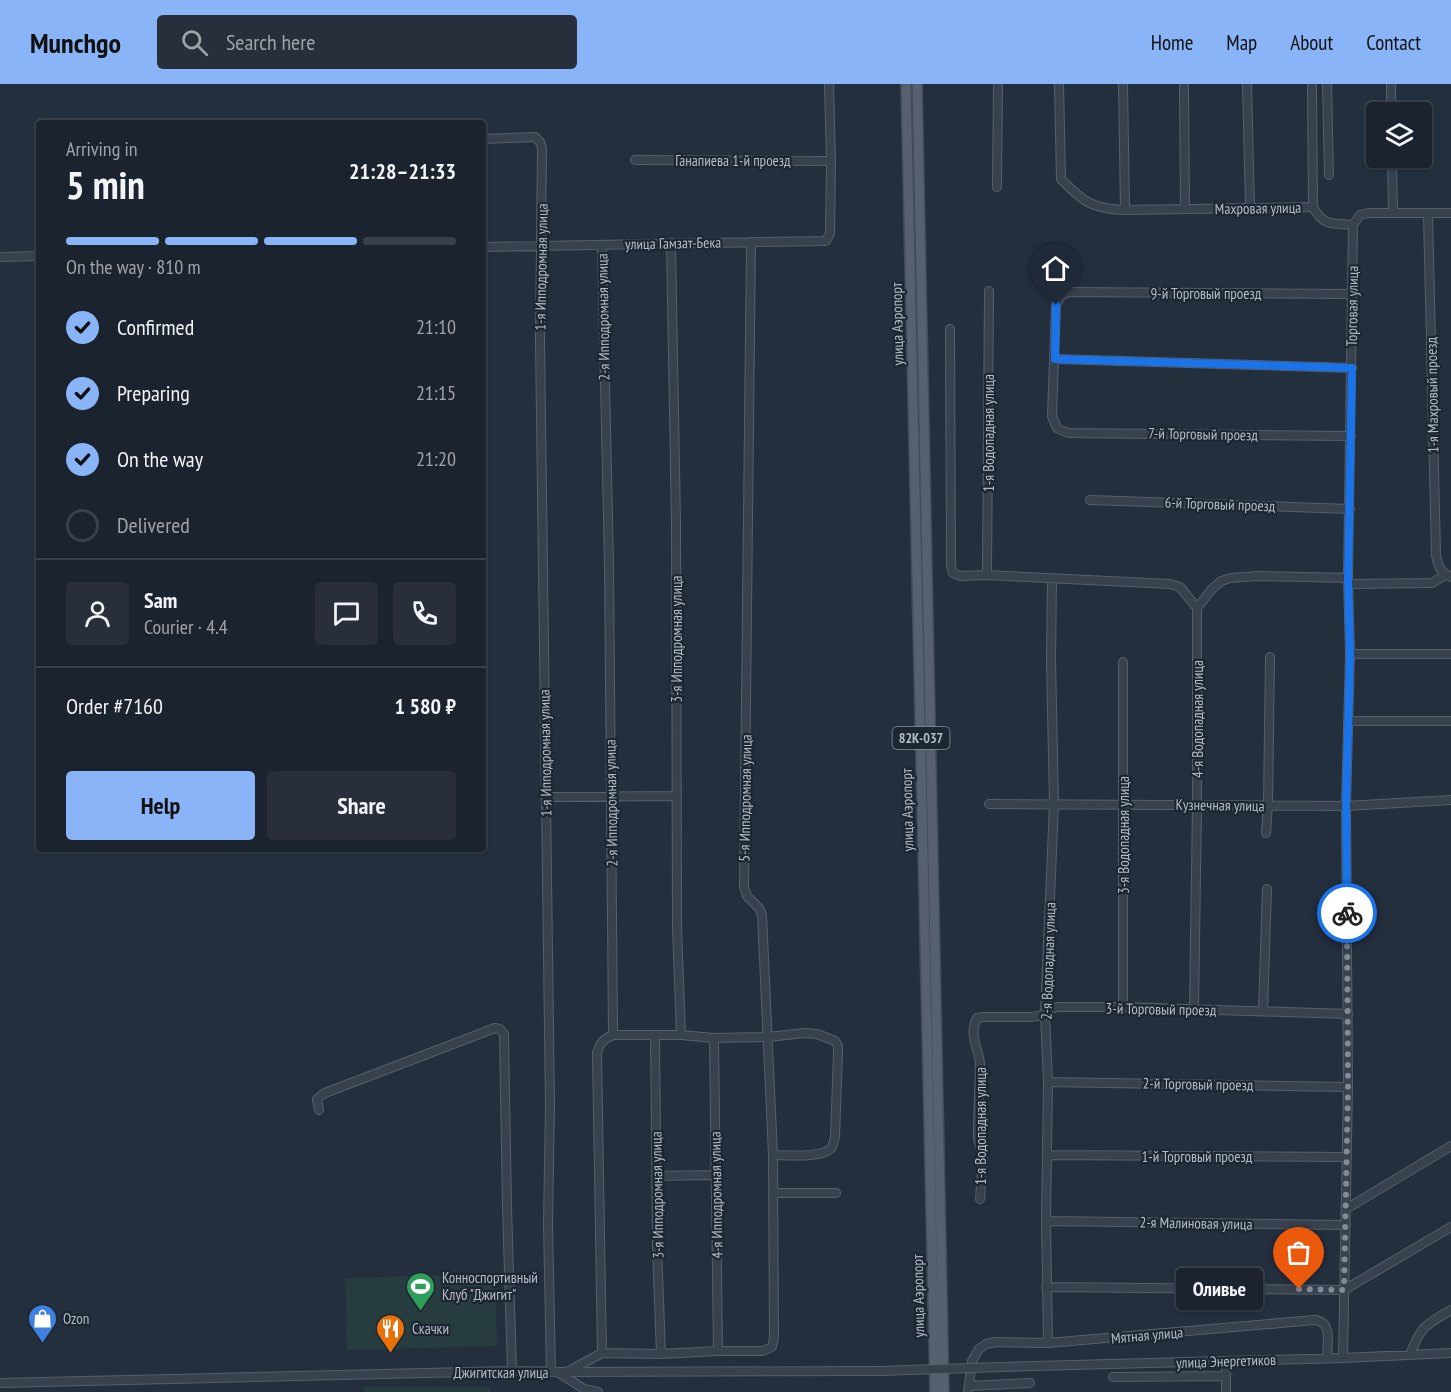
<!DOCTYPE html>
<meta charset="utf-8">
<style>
body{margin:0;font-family:"PT Sans Narrow",sans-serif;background:#282f3a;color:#f1f3f6;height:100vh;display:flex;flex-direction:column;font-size:22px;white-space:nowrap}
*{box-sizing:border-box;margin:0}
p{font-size:20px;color:#a0a4aa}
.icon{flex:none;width:33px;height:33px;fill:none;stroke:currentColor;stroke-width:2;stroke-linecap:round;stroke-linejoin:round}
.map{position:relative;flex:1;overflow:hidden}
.panel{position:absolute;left:36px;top:36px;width:450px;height:732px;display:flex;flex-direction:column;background:#1b232e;border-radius:6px;box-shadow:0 2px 4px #0004,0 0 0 2px #39404a}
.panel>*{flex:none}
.buttons{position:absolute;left:1366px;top:18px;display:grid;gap:12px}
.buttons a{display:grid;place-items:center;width:66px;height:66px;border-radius:6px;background:#1b232e;box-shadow:0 2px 4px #0004,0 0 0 2px #39404a;font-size:30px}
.pin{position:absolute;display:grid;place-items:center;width:51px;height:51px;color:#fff;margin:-62px -26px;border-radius:50% 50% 50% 0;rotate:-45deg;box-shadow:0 0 6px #0007}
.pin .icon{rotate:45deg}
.courier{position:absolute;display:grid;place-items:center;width:60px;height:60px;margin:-30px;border:4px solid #1a73e8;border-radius:50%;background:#fff;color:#222;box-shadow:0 2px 8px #0007}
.bubble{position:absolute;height:42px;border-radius:6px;background:#1b232e;box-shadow:0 2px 4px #0004,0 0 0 2px #39404a;font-size:20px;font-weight:700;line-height:42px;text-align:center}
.summary em{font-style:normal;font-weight:700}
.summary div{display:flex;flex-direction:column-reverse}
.summary{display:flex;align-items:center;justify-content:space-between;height:102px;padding:0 30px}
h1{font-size:39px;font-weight:700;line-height:45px}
.bar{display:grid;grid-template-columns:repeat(4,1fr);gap:9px 6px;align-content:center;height:72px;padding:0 30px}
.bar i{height:8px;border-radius:4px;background:#39404a}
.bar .selected{background:#8ab4f8}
.bar p{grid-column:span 4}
.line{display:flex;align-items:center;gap:15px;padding:0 30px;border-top:2px solid #39404a}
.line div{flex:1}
.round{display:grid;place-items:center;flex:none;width:63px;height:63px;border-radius:6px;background:#282f3a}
ol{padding:0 30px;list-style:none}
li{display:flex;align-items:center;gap:18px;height:66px}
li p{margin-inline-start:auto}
li .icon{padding:6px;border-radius:50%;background:#8ab4f8;color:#111;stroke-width:4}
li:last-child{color:#a0a4aa}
li i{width:33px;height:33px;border:3px solid #39404a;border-radius:50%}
.primary-button{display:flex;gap:12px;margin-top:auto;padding:12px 30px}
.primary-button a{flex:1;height:69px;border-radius:6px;background:#8ab4f8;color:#111;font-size:24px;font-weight:700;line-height:69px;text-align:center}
.primary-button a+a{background:#282f3a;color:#f1f3f6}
header{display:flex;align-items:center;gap:36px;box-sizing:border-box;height:84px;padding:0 30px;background:#8ab4f8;color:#111}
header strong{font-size:28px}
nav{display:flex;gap:33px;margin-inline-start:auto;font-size:21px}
.search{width:420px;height:54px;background:#282f3a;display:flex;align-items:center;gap:15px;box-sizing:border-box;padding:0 21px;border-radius:6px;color:#a0a4aa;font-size:22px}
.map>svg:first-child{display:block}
</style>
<header>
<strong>Munchgo</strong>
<div class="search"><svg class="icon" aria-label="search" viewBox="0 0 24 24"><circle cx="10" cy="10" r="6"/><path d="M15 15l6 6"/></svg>Search here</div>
<nav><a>Home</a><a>Map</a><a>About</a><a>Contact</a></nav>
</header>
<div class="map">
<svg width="1451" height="1308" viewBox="0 0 1451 1308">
<defs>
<pattern id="grass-tufts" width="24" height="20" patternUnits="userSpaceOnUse" patternTransform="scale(1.5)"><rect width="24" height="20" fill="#263c3f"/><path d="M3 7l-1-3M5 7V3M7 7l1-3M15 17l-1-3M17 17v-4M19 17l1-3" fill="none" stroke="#435659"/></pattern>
</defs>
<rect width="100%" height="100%" fill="#242f3e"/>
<path fill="url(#grass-tufts)" d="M 364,1303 L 490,1303 L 490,1308 L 365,1308 Z"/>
<path fill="#263c3f" d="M 495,1190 L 497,1262 L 347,1266 L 345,1194 Z"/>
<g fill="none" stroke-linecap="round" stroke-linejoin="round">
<defs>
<path id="minor" d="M 1059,0 L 1061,95 C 1083,118 1093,125 1125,126 L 1313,123 C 1324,143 1332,139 1353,141 L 1360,131 L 1368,129 L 1451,129
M 1123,0 L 1125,126
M 1184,0 L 1185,125
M 1247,0 L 1250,124
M 1312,0 L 1313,123
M 1327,0 L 1329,91
M 1391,0 L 1391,28
M 483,55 L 535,53 L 540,58 L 542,65 L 540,256 L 550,1022 L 548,1139 L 551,1288
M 1392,74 L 1393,129
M 635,76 L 831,77
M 997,103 L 998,0
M 1428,130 L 1436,471 C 1438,481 1440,489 1451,493
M 671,159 L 676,439 L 677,843 L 681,951
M 483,163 L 826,157 L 830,149 L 831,77 L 829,0
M 0,173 L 39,172
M 950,245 L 951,482 L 953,489 L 961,492 L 987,491 L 1170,500 L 1180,503 L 1197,524
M 1055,275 L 1352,284
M 1351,352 L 1068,349 L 1057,344 L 1052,332 L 1056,221 L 1061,212 L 1069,208 L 1353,210
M 1090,416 L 1350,425
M 987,491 L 989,207
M 1348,500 L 1432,499 L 1445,491
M 1197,524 L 1212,505 L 1221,497 L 1231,494 L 1257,492 L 1348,494
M 1350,570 L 1451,570
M 1123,578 L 1123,923
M 1348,637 L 1451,637
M 545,713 L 677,712
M 989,720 L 1346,722 L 1451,716
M 1266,749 L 1268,721 L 1270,573
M 1194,925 L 1197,721 L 1197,524
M 1263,927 L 1267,805
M 613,951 L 681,951 L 714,954 L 768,953 L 805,949 L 817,950 L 835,957 L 838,962 L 838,969 L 835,1053 C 834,1055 833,1062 832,1063 C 824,1075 786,1071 773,1071
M 655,951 L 657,1163 L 661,1270
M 714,954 L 718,1267
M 1048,998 L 1348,1003
M 319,1026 L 317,1015 L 325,1009 L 495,944 L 500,945 L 504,950 L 507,1123 L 512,1287
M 1047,1071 L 1347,1073
M 656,1092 L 716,1091
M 773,1109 L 836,1109
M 980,1115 L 983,1073 L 978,1054 L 978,1043 L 980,980 C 979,965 968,951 977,934 L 984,933 L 1032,933 L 1045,930 L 1051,925 L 1057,923 L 1123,923 L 1348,930
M 1346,1125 L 1451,1062
M 1046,1137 L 1346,1141
M 1046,1203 L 1344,1206 L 1451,1143
M 1048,1259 L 1046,1137 L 1048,998 L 1045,930 L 1054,720 L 1051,575 L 1052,495
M 602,1269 L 597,969 C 600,959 603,955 613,951 L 609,480 L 602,161
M 1410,1271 C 1421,1242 1425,1241 1451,1226
M 1343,1274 L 1348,1003 L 1346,722 L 1350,570 L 1348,494 L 1353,141
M 1001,1283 L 1343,1274 L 1451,1269
M 567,1288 L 602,1269 L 661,1270 L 718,1267 L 763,1267 L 772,1263 L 774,1254 L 773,1071 L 762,831 L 759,824 L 747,812 L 744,803 L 751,158
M 559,1289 L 584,1305 L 598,1308
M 1113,1293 L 1226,1292
M 0,1299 L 512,1287 L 567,1288 L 879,1287
M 969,1302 L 1030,1299
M 968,1308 L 972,1277 L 979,1265 L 986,1260 L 996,1258 L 1048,1259 L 1315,1236 C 1333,1238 1327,1260 1327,1274
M 1226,1308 L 1226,1277"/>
<path id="major" d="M 906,0 L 935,1308
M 917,0 L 944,1308"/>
</defs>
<use href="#minor" stroke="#565f6c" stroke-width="10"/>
<use href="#major" stroke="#414a57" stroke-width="12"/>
<use href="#minor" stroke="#38414e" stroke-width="8"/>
<use href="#major" stroke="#56606e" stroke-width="9"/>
<defs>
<path id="minor-bridge" d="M 879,1287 L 1001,1283"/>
</defs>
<use href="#minor-bridge" stroke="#565f6c" stroke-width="10" stroke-linecap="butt"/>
<use href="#minor-bridge" stroke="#38414e" stroke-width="8"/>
</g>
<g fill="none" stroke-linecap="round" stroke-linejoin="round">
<path stroke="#828b98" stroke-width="6" stroke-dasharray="0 10.8" d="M 1299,1205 L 1344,1206 L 1348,1003 L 1347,829"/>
<path stroke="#1a73e8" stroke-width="8" d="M 1056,221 L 1055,275 L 1352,284 L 1348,494 L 1350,570 L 1346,722 L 1347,829"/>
</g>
<defs>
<symbol id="stadium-pin" viewBox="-11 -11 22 30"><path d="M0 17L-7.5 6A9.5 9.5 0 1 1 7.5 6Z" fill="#2e9e5b" stroke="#1d2633"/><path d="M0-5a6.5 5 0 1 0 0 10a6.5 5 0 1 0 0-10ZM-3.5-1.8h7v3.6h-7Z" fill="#fff"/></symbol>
<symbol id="shop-pin" viewBox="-11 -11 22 30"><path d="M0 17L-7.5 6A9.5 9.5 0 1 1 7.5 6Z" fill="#3f7fe0" stroke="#1d2633"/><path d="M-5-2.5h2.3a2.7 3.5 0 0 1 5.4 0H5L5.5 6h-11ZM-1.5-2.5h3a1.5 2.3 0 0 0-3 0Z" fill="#fff"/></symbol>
<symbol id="restaurant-pin" viewBox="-11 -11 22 30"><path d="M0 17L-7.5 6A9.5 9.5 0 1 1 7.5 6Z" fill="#e8710a" stroke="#1d2633"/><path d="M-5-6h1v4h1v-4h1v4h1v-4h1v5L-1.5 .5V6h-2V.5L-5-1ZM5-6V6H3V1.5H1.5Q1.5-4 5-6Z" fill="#fff"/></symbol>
</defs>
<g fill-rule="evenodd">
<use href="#stadium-pin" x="404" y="1186" width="33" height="45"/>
<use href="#shop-pin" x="26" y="1218" width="33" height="45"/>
<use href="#restaurant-pin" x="374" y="1228" width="33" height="45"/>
</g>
<g text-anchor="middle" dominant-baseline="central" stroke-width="4.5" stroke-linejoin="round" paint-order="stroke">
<rect fill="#1d2633" stroke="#878f9c" stroke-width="1.5" x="892.5" y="643" width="57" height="22" rx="4.5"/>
<g font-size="14" font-weight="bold" fill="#b4bcc9">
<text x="921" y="654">82К-037</text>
</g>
<g font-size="15" fill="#b4bcc9" stroke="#1d2633">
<text x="733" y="76">Ганапиева 1-й проезд</text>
<text transform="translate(1258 124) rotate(-1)">Махровая улица</text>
<text transform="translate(673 159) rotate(-1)">улица Гамзат-Бека</text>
<text transform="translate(541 183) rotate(-89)">1-я Ипподромная улица</text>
<text x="1206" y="209">9-й Торговый проезд</text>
<text transform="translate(1352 222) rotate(-89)">Торговая улица</text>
<text transform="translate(603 233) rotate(-91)">2-я Ипподромная улица</text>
<text transform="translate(897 240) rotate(-91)">улица Аэропорт</text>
<text transform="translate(1432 311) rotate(-91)">1-я Махровый проезд</text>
<text transform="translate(988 349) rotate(-90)">1-я Водопадная улица</text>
<text transform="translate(1203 350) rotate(1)">7-й Торговый проезд</text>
<text transform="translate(1220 420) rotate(2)">6-й Торговый проезд</text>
<text transform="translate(676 555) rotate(-90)">3-я Ипподромная улица</text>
<text transform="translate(1197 635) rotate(-90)">4-я Водопадная улица</text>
<text transform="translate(545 669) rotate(-91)">1-я Ипподромная улица</text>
<text transform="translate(745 714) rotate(-89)">5-я Ипподромная улица</text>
<text transform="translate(611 719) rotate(-91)">2-я Ипподромная улица</text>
<text transform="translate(1220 721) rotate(1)">Кузнечная улица</text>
<text transform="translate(907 726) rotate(-91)">улица Аэропорт</text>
<text transform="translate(1123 751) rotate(-90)">3-я Водопадная улица</text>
<text transform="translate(1048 877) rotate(-88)">2-я Водопадная улица</text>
<text transform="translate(1161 925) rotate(1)">3-й Торговый проезд</text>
<text transform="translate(1198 1000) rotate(1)">2-й Торговый проезд</text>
<text transform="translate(980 1042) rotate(-90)">1-я Водопадная улица</text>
<text x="1197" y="1072">1-й Торговый проезд</text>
<text transform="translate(657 1111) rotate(-91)">3-я Ипподромная улица</text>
<text transform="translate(716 1111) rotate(-91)">4-я Ипподромная улица</text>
<text transform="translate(1196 1139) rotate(1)">2-я Малиновая улица</text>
<text transform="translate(918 1212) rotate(-91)">улица Аэропорт</text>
<text transform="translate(1147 1251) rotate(-5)">Мятная улица</text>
<text transform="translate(1226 1277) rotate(-2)">улица Энергетиков</text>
<text x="501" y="1288">Джигитская улица</text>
</g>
<g font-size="15" fill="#b4bcc9" stroke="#1d2633" text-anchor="start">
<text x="442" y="1193">Конноспортивный<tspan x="442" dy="17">Клуб "Джигит"</tspan></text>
<text x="63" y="1234">Ozon</text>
<text x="412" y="1244">Скачки</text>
</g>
</g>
</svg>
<div class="buttons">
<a><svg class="icon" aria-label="layers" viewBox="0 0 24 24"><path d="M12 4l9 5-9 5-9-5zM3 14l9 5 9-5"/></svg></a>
</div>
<div class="pin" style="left:1299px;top:1205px;background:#ea580c"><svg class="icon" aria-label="bag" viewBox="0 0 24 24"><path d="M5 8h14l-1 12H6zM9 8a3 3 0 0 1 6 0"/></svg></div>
<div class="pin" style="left:1056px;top:221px;background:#1f2937"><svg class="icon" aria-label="home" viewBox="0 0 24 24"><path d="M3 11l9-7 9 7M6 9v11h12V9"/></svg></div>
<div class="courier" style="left:1347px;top:829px"><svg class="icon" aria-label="bike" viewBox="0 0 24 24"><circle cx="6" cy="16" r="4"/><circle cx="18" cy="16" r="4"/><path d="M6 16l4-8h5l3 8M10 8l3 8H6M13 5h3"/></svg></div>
<div class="bubble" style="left:1176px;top:1184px;width:87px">Оливье</div>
<section class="panel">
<div class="summary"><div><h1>5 min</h1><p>Arriving in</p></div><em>21:28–21:33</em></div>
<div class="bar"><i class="selected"></i><i class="selected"></i><i class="selected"></i><i></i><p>On the way · 810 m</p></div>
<ol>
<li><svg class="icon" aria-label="check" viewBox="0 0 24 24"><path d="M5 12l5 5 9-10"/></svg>Confirmed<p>21:10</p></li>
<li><svg class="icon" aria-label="check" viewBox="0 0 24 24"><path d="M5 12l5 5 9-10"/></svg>Preparing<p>21:15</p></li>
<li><svg class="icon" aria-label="check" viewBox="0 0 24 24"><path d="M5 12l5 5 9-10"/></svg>On the way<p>21:20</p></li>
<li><i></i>Delivered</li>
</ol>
<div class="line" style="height:108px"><a class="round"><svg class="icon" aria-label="person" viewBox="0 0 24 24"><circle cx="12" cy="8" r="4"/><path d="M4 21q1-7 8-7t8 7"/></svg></a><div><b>Sam</b><p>Courier · 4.4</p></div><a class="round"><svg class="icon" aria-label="chat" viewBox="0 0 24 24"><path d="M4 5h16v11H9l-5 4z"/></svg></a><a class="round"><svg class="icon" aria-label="phone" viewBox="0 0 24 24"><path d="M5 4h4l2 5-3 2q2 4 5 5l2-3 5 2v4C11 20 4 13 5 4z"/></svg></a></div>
<div class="line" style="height:78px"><div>Order #7160</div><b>1 580 ₽</b></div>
<div class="primary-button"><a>Help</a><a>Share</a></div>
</section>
</div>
